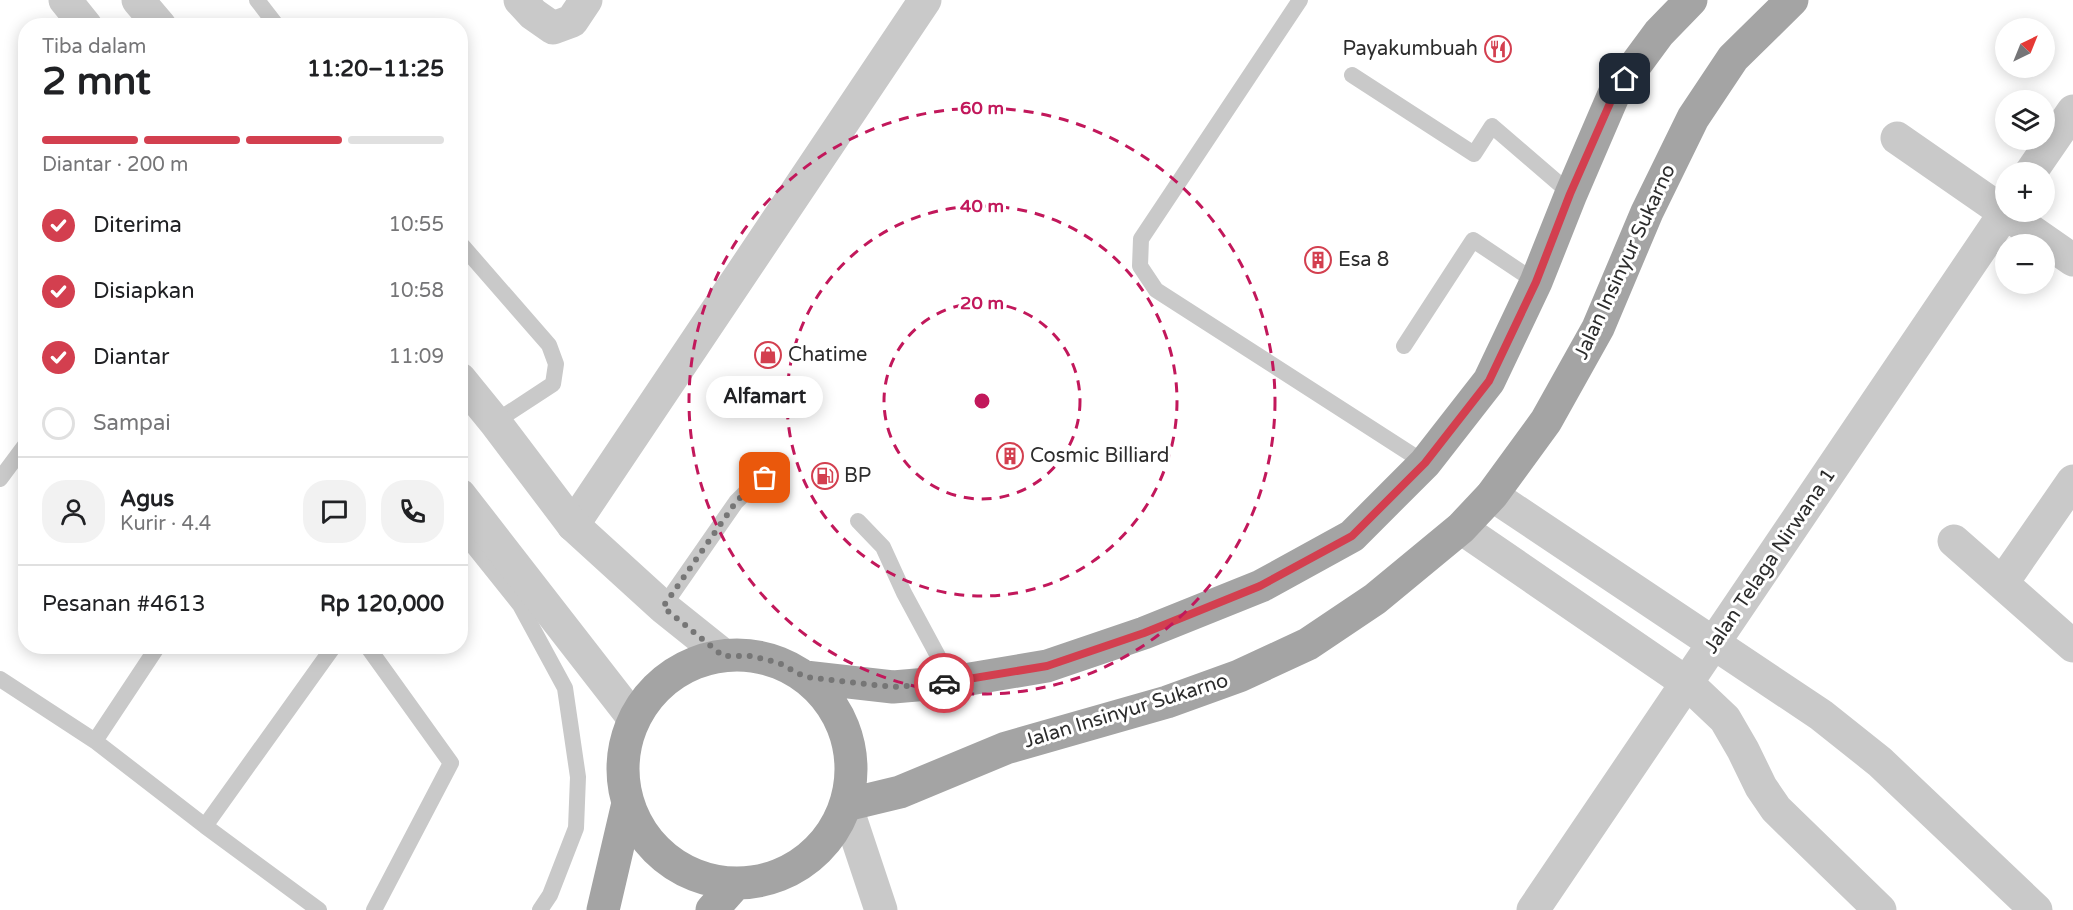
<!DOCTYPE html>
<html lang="id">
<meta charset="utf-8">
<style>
body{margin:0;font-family:"Varela Round",sans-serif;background:#f2f2f2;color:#202124;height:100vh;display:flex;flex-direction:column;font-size:22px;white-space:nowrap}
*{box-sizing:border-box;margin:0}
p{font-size:20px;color:#757577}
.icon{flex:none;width:33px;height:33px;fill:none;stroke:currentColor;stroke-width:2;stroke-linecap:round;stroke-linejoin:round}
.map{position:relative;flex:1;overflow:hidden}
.drawer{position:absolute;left:18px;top:18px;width:450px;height:636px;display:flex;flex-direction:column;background:#fff;border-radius:24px;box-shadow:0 3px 15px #0003}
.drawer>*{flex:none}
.needle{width:39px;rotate:43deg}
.tools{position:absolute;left:1995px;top:18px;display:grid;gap:12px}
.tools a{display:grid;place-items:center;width:60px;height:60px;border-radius:50%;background:#fff;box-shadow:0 3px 15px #0003;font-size:30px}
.pin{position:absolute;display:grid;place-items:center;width:51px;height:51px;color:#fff;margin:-26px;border-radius:12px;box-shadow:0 3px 9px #0006}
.courier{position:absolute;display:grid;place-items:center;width:60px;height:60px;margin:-30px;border:4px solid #d33f4f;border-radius:50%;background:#fff;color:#222;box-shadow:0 2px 8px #0007}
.bubble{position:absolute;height:42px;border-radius:21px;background:#fff;box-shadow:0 3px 15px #0003;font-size:20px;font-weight:800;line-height:42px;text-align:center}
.summary em{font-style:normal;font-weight:800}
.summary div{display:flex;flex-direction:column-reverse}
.summary{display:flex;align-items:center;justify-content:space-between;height:102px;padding:0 24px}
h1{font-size:39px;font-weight:800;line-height:45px}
.bar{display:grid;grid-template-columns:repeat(4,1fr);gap:9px 6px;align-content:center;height:72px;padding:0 24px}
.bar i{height:8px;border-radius:4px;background:#e0e0e0}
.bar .on{background:#d33f4f}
.bar p{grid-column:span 4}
.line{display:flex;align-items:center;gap:15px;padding:0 24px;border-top:2px solid #e0e0e0}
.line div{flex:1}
.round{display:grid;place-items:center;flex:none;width:63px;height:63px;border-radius:24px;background:#f2f2f2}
ol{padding:0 24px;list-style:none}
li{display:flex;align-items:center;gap:18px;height:66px}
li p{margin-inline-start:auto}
li .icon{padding:6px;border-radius:50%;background:#d33f4f;color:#fff;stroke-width:4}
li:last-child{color:#757577}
li i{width:33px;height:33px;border:3px solid #e0e0e0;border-radius:50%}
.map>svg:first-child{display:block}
</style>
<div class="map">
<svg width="2073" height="910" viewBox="0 0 2073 910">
<rect width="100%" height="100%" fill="#fff"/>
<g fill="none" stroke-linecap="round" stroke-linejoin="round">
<path stroke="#c9c9c9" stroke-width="16" d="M 257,0 L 277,26
M 1300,0 L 1141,239 L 1140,266 L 1156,290 L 1425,463
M 1352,75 L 1474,154 L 1492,126 L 1571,194
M 460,243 L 549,345 L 556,364 L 553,384 L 495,422
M 1404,346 L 1473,240 L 1536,282
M 0,479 L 26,444
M 858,521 L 883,547 L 904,593 L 952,682
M 460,530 L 520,605 L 565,688 L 578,777 L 576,828 L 550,895 L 540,910
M 663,607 L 736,502 L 753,485 L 765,478 L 779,479
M 367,646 L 451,763 L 374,910
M 0,679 L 95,741 L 205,826 L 319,910
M 95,741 L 158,646
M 205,826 L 334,646"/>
<path stroke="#c9c9c9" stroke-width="33" d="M 520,0 L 533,14 L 553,28 L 572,21 L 586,0
M 1897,138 L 2073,260
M 2031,172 L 2073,111
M 1492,495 L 1821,715 L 1880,762 L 2036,910
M 573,525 L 925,0
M 1461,528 L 1687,683 L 1725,719 L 1743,750 L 1761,787 L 1776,809 L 1880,910
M 1954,541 L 2073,646
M 2003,582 L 2073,481
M 846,805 L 881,910
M 1533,910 L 2006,211"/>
<path stroke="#c9c9c9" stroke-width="33" d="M 65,0 L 86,26
M 138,0 L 160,26
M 460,379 L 495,422 L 573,525 L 663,607 L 723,655
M 460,495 L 634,719"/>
<path stroke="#a4a4a4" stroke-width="33" d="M623 769a114 114 0 1 1 228 0a114 114 0 1 1-228 0Z
M 805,677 L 893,687 L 952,682 L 1047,666 L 1144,633 L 1261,586 L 1352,536 L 1425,463 L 1489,381 L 1536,282 L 1571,194 L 1614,94 L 1659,33 L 1691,0
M 846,805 L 900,792 L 1006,748 L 1167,702 L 1239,676 L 1308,644 L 1375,599 L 1461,528 L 1492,495 L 1546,421 L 1598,328 L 1647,212 L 1693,118 L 1733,58 L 1792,0
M 603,910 L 628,803
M 712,910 L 736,883"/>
</g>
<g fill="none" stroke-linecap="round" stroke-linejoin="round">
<path stroke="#767676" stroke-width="6" stroke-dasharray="0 10.8" d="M 765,478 L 753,485 L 736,502 L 663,607 L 723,656 L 752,656 L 779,663 L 805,677 L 893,687 L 944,683"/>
<path stroke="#d33f4f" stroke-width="8" d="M 944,683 L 1047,666 L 1144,633 L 1260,586 L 1352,536 L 1425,463 L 1489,381 L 1536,282 L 1570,194 L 1614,94 L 1625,79"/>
</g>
<g fill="none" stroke="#c2185b" stroke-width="3" stroke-dasharray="10 8">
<circle cx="982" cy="401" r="98"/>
<circle cx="982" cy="401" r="195"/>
<circle cx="982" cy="401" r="293"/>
</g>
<defs>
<symbol id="restaurant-ring" viewBox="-11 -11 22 22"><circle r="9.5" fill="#fff" stroke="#d33f4f" stroke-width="1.5"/><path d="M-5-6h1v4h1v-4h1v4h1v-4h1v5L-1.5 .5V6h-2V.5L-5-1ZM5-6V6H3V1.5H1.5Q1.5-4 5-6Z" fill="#d33f4f"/></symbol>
<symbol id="building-ring" viewBox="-11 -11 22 22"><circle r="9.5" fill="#fff" stroke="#d33f4f" stroke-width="1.5"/><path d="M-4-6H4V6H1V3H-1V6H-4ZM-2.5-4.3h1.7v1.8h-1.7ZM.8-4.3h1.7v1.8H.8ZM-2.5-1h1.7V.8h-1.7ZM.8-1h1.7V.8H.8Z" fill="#d33f4f"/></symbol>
<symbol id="shop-ring" viewBox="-11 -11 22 22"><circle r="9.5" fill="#fff" stroke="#d33f4f" stroke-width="1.5"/><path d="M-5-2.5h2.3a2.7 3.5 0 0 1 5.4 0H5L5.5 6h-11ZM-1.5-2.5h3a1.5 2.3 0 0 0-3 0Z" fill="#d33f4f"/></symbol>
<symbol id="fuel-ring" viewBox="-11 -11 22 22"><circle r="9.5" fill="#fff" stroke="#d33f4f" stroke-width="1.5"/><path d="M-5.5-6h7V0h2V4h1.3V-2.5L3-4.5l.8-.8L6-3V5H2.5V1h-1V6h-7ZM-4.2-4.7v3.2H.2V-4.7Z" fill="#d33f4f"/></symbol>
</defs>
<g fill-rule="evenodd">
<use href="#restaurant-ring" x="1483" y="34" width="30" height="30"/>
<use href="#building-ring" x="1303" y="245" width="30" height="30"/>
<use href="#shop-ring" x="753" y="340" width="30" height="30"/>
<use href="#building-ring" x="995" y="441" width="30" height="30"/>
<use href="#fuel-ring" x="810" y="461" width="30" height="30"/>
</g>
<g text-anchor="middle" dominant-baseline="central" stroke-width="6" stroke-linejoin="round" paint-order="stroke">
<g font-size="20" fill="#2c2c2c" stroke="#fff" text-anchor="start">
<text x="1478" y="49" text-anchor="end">Payakumbuah</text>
<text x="1338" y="260">Esa 8</text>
<text x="788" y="355">Chatime</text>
<text x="1030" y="456">Cosmic Billiard</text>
<text x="844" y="476">BP</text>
</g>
<g font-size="20" fill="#2c2c2c" stroke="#fff">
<text transform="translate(1625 262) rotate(-65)">Jalan Insinyur Sukarno</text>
<text transform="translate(1770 561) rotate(-56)">Jalan Telaga Nirwana 1</text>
<text transform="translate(1126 711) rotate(-17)">Jalan Insinyur Sukarno</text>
</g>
</g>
<circle cx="982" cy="401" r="9" fill="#c2185b" stroke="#fff" stroke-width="3"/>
<g font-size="18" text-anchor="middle" font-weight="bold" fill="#c2185b" stroke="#fff" stroke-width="6" stroke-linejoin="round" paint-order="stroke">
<text x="982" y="114">60 m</text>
<text x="982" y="212">40 m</text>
<text x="982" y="309">20 m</text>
</g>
</svg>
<div class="tools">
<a><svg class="needle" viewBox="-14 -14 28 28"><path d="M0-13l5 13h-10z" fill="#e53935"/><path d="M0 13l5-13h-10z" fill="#757577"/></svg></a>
<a><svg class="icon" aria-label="layers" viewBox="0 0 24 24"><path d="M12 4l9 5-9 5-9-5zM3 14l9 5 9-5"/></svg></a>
<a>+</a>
<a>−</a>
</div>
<div class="pin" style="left:765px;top:478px;background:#ea580c"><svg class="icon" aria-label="bag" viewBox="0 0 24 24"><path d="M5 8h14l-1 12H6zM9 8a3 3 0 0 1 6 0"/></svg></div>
<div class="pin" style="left:1625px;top:79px;background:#1f2937"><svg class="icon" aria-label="home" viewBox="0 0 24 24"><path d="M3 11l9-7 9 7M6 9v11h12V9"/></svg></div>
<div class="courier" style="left:944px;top:683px"><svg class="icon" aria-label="car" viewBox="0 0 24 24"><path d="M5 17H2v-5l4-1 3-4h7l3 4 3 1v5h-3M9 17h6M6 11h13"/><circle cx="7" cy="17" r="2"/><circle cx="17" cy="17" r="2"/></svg></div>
<div class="bubble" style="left:706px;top:376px;width:117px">Alfamart</div>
<section class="drawer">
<div class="summary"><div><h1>2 mnt</h1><p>Tiba dalam</p></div><em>11:20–11:25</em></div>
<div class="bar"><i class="on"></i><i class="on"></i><i class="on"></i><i></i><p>Diantar · 200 m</p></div>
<ol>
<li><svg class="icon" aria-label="check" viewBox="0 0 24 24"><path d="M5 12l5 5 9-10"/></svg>Diterima<p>10:55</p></li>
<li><svg class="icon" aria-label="check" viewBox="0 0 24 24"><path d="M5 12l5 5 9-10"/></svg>Disiapkan<p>10:58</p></li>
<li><svg class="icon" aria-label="check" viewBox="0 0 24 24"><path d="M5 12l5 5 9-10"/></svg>Diantar<p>11:09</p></li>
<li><i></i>Sampai</li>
</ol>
<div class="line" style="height:108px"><a class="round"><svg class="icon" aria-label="person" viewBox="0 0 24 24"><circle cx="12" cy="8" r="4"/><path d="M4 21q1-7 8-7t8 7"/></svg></a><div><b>Agus</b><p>Kurir · 4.4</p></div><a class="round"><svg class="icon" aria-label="chat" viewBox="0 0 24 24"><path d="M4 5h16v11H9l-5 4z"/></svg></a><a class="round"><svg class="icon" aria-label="phone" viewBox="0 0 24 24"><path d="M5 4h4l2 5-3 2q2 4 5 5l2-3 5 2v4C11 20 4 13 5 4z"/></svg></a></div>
<div class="line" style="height:78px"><div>Pesanan #4613</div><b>Rp 120,000</b></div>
</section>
</div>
